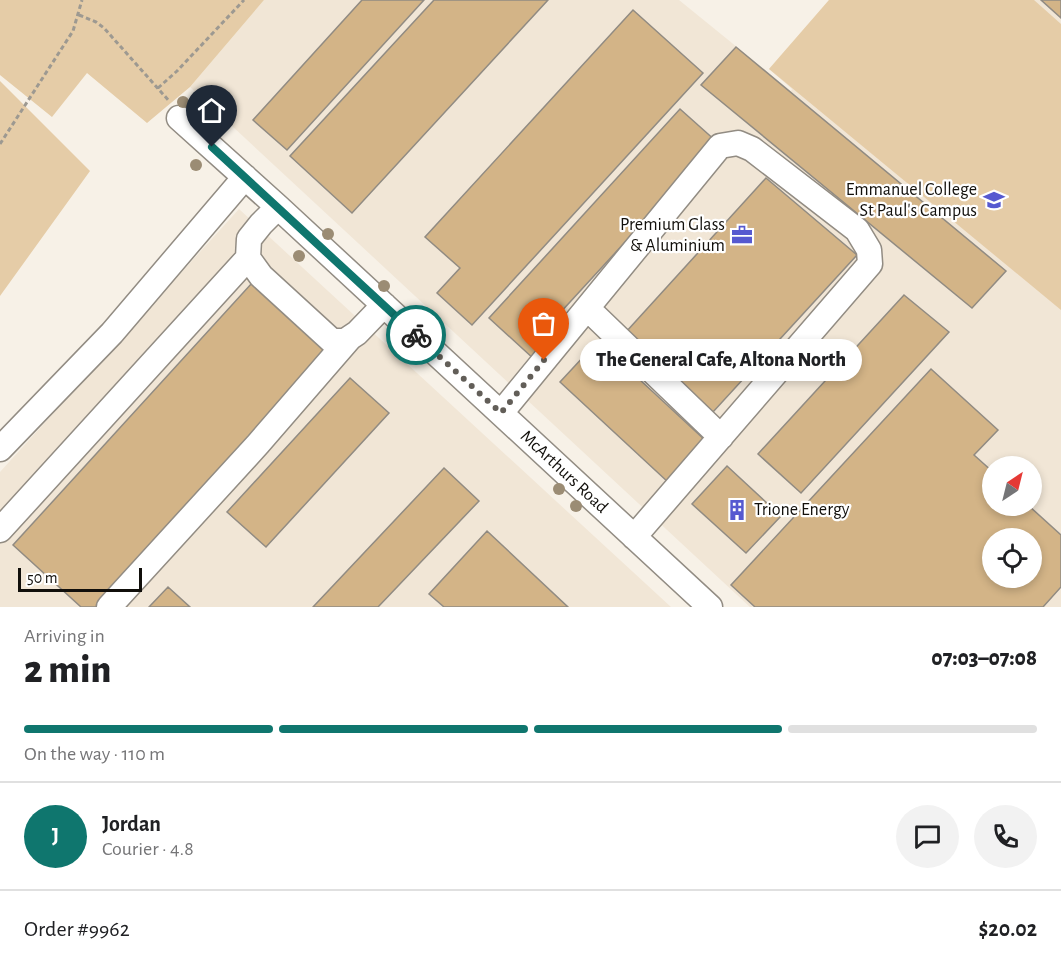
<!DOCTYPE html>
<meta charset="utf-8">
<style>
body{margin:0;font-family:"Alegreya Sans",sans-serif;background:#f2f2f2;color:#202124;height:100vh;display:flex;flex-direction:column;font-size:22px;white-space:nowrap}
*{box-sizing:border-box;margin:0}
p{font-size:20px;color:#757577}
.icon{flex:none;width:33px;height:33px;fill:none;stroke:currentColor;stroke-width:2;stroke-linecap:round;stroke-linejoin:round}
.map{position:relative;height:607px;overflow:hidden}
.side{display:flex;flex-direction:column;background:#fff;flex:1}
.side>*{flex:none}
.needle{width:39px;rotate:35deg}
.buttons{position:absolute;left:982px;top:456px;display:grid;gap:12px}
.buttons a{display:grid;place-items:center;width:60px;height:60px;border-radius:50%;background:#fff;box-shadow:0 3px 9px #0003;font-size:30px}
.scale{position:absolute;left:18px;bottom:15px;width:124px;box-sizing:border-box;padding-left:6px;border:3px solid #110f0b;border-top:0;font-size:16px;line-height:21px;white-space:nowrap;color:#110f0b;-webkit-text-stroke:4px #fff;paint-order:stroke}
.pin{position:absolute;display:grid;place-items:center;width:51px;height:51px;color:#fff;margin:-62px -26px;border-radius:50% 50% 50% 0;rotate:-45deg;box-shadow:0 0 6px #0007}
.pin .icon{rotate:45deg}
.courier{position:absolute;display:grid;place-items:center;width:60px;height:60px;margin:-30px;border:4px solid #0f766e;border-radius:50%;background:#fff;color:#222;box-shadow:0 2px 8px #0007}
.bubble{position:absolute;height:42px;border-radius:21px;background:#fff;box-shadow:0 3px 9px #0003;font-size:20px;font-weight:800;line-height:42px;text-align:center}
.overview em{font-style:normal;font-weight:800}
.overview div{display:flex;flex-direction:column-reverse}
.overview{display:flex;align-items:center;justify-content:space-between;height:102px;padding:0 24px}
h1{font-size:39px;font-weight:800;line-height:45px}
.bar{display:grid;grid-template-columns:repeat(4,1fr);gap:9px 6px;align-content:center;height:72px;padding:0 24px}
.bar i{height:8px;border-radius:4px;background:#e0e0e0}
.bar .current{background:#0f766e}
.bar p{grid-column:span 4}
.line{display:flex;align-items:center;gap:15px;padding:0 24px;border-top:2px solid #e0e0e0}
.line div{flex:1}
.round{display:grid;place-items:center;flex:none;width:63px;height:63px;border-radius:32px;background:#f2f2f2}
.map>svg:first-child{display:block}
</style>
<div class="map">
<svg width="1061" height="607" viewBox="0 0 1061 607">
<rect width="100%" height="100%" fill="#f7f1e7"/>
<path fill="#f1e6d6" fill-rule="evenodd" d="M 264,0 L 679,0 L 791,91 L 792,89 L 769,69 L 829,0 L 1061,0 L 1061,607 L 750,607 L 190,87 ZM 993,466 L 1032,466 L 1032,506 L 993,506 ZM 993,538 L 1032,538 L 1032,578 L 993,578 Z
M 239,209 L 671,607 L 0,607 L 0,472 Z"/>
<path fill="#e5cca7" d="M 0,0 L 264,0 L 190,87 L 147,123 L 87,73 L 52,117 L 0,75 Z
M 829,0 L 1034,0 L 1061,24 L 1061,310 L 769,69 Z
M 0,81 L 90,171 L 0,296 Z"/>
<path fill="#d3b487" stroke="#918b82" stroke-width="1.5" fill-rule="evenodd" d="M 362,0 L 424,0 L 287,150 L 253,120 Z
M 434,0 L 548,0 L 352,213 L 290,156 Z
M 1041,0 L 1061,0 L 1061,18 Z
M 633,10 L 703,73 L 472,325 L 437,293 L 460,268 L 425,237 Z
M 736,47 L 1006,271 L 972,308 L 701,85 Z
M 680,109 L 717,142 L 559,314 L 569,323 L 535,360 L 489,318 Z
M 766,178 L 857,255 L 713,412 L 626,332 Z
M 252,283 L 330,354 L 99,607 L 81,607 L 13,545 Z
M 904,295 L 949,332 L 801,493 L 758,454 Z
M 598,341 L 707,442 L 669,483 L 560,382 Z
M 931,369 L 998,430 L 974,455 L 993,472 L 993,506 L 1029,506 L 1061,535 L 1061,587 L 1043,607 L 755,607 L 731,585 ZM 993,538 L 1032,538 L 1032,578 L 993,578 Z
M 350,378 L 389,413 L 266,547 L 227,512 Z
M 727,466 L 781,516 L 746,553 L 692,504 Z
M 444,468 L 479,501 L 378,607 L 313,607 Z
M 487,531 L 568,607 L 444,607 L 429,594 Z
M 168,587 L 190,607 L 149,607 Z"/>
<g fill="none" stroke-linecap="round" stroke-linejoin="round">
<defs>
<path id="minor" d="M 179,118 L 278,207 L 710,607
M 278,207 L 261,224 L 249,239 L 248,258 L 261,276 L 332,341 L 345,341 L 357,333 L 384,305
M 587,308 L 721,437
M 501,413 L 720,146 L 738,143 L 752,149 L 857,230 L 869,250 L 870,264 L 634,537
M 0,449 L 112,333 L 245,177
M 0,530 L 248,258
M 109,607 L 258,444 L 349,339"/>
</defs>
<use href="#minor" stroke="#928c83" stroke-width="27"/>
<path stroke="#9d9991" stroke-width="3" stroke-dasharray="4.5 3" stroke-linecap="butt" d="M 79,15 L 96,22 L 104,28 L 170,102
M 158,88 L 177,71 L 244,0
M 0,144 L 73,31 L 82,0"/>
<use href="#minor" stroke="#fff" stroke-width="24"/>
</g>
<g fill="#9b8c74">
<circle cx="183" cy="102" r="6"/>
<circle cx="196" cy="165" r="6"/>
<circle cx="328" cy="234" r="6"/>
<circle cx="299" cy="256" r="6"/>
<circle cx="384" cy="286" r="6"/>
<circle cx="397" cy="344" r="6"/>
<circle cx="559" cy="489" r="6"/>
<circle cx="576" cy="506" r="6"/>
</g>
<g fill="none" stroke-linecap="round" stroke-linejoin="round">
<path stroke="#625e58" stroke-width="6" stroke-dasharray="0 10.8" d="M 416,335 L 501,413 L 544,360"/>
<path stroke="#0f766e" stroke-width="8" d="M 212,147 L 416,335"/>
</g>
<defs>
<symbol id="school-bare" viewBox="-9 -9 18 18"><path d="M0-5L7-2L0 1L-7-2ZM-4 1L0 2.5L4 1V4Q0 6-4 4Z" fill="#5659d0" stroke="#fff" stroke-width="2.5" paint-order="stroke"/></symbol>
<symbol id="office-bare" viewBox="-9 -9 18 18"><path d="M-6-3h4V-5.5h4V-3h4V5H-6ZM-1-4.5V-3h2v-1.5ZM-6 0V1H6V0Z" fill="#5659d0" stroke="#fff" stroke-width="2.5" paint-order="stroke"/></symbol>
<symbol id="building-bare" viewBox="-9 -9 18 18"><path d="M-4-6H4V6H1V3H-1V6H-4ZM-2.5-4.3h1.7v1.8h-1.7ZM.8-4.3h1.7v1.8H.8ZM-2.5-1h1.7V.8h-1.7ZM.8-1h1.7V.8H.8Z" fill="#5659d0" stroke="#fff" stroke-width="2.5" paint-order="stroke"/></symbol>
</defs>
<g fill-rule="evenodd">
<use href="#school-bare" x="979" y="185" width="30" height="30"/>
<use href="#office-bare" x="727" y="220" width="30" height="30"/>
<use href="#building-bare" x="722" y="495" width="30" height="30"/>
</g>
<g text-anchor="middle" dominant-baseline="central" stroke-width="4.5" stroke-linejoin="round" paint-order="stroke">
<g font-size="18" fill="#110f0b" stroke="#fff" text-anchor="end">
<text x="977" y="190">Emmanuel College<tspan x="977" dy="21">St Paul's Campus</tspan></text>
<text x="725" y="225">Premium Glass<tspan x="725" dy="21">&amp; Aluminium</tspan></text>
<text x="754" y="510" text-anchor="start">Trione Energy</text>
</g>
<g font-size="18" fill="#110f0b" stroke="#fff">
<text transform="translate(564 472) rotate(43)">McArthurs Road</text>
</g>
</g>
</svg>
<div class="buttons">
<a><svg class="needle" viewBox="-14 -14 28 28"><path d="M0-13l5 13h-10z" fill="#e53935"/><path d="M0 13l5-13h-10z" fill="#757577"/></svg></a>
<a><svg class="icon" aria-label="locate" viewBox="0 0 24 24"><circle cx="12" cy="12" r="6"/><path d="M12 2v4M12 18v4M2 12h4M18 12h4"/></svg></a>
</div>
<div class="scale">50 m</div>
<div class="pin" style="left:544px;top:360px;background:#ea580c"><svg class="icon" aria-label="bag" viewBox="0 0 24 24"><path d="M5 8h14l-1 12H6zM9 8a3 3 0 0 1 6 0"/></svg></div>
<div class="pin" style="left:212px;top:147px;background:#1f2937"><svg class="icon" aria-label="home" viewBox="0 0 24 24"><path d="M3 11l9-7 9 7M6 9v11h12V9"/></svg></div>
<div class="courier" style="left:416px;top:335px"><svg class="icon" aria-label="bike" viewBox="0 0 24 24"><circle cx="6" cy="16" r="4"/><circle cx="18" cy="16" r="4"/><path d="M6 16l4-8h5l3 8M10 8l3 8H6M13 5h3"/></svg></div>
<div class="bubble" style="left:580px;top:339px;width:282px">The General Cafe, Altona North</div>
</div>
<section class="side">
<div class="overview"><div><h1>2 min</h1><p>Arriving in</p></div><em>07:03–07:08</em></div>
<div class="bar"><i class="current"></i><i class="current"></i><i class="current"></i><i></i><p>On the way · 110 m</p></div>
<div class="line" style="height:108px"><b class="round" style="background:#0f766e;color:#fff">J</b><div><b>Jordan</b><p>Courier · 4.8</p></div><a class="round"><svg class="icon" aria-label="chat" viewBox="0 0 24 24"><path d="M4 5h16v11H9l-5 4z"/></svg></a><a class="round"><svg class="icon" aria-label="phone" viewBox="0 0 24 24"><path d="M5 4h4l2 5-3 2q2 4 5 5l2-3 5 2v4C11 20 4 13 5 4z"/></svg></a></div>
<div class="line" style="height:78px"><div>Order #9962</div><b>$20.02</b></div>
</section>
